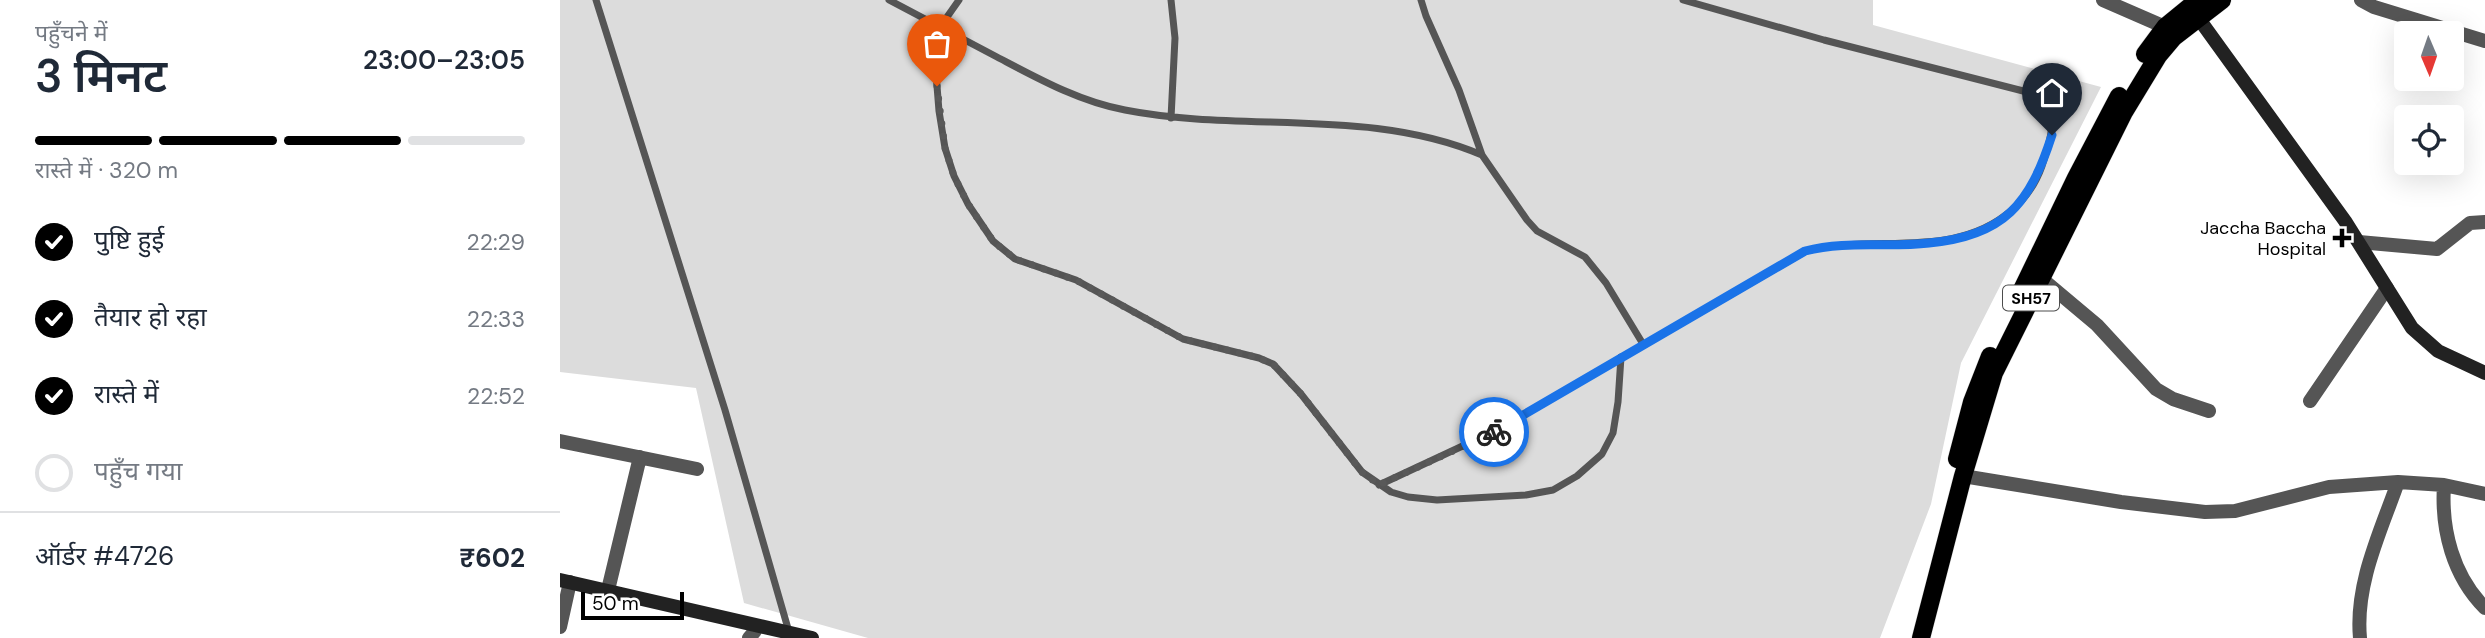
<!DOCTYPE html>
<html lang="hi">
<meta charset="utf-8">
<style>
body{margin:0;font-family:"DM Sans","Noto Sans Devanagari",sans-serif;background:#f2f2f3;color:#1f2937;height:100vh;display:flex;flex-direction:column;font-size:26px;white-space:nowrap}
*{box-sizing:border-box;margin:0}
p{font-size:23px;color:#747a83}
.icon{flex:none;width:38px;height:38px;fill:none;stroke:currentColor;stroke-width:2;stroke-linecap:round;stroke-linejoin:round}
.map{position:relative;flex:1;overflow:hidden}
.panel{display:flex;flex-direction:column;background:#fff;width:560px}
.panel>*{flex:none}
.needle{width:46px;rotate:178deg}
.fabs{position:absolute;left:1834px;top:21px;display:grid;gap:14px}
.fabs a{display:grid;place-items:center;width:70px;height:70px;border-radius:7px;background:#fff;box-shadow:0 7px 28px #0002;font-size:35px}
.scale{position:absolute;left:21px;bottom:18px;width:103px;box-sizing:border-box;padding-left:7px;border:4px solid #000;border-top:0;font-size:19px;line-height:24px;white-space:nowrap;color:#000;-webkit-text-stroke:5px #fff;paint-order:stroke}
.pin{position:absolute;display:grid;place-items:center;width:60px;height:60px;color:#fff;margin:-72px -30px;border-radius:50% 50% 50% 0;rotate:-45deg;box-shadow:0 0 7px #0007}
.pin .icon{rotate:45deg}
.courier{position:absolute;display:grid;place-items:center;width:70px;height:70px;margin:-35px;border:5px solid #1a73e8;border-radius:50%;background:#fff;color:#222;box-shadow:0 2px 9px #0007}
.summary em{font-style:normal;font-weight:600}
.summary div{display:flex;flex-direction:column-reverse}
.summary{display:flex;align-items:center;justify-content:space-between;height:119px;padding:0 35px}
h1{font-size:46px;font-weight:600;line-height:52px}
.bar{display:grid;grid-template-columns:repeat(4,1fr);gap:10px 7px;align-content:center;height:84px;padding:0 35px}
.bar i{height:9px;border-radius:5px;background:#e0e1e3}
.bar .current{background:#000}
.bar p{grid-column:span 4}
.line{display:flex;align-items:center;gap:18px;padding:0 35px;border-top:2px solid #e0e1e3}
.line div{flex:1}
ol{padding:0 35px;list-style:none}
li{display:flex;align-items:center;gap:21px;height:77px}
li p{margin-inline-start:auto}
li .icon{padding:7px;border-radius:50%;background:#000;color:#fff;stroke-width:4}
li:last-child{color:#747a83}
li i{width:38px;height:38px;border:4px solid #e0e1e3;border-radius:50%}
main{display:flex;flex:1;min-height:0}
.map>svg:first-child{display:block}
</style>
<main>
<section class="panel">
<div class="summary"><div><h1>3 मिनट</h1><p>पहुँचने में</p></div><em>23:00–23:05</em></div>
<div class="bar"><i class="current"></i><i class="current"></i><i class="current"></i><i></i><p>रास्ते में · 320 m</p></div>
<ol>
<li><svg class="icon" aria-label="check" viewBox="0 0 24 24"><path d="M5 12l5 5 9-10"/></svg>पुष्टि हुई<p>22:29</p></li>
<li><svg class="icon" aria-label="check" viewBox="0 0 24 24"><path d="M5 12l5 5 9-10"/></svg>तैयार हो रहा<p>22:33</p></li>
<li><svg class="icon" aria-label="check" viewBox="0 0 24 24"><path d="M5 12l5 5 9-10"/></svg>रास्ते में<p>22:52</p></li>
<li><i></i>पहुँच गया</li>
</ol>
<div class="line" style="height:91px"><div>ऑर्डर #4726</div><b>₹602</b></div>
</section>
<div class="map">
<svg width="1925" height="638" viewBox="0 0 1925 638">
<rect width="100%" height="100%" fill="#fff"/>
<path fill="#dcdcdc" d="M 0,0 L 1313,0 L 1313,25 L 1541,87 L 1401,363 L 1371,504 L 1320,638 L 308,638 L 184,603 L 136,388 L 0,372 Z"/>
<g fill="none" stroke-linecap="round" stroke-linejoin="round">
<defs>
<path id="primary" d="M 1585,54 L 1605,27 L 1638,0
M 1459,296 L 1516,178 L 1559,96
M 1397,459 L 1412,402 L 1430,356
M 1361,638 L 1403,476 L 1434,373 L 1564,112 L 1598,56 L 1614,37 L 1662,0"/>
</defs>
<use href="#primary" stroke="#dbdbdb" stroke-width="19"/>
<path stroke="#555" stroke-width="7" d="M 36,0 L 165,410 L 229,632
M 329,0 C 365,19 401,38 437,57 C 477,78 520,102 565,110 C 682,133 810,107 922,155
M 399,0 L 380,27 L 377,44 L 375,61 L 379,111 L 385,148 L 394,176 L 408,204 L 433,241 L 455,259 L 516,280 L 623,339 L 699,358 L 713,364 L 741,394 L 802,472 L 831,492 L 848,497 L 877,500 L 966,495 L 993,490 L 1017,476 L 1042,454 L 1053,433 L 1058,402 L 1061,357
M 611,0 L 615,38 L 611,118
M 861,0 L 866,16 L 899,90 L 922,155 L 967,220 L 977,231 L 1025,257 L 1046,283 L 1083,344
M 819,485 L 939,429 L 1246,251 C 1314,233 1394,261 1452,210 C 1465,199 1476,183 1482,166 C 1490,140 1497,126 1485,99 L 1471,93 L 1264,40 L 1123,0"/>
<path stroke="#555" stroke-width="14" d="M 1543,0 L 1605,27
M 1801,0 L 1814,7 L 1925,41
M 1799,242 L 1877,249 L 1910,223 L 1925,222
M 1481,278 L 1537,325 L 1596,389 L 1613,399 L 1649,411
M 1750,401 L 1827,288
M 0,441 L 137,469
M 1403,476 L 1561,502 L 1645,512 L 1675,511 L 1769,487 L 1838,482 L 1884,485 L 1925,494
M 1884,485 C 1881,530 1893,576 1925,608
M 48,590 L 80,457
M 0,627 L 10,582
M 189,638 L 195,631
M 1800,638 C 1795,584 1820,533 1838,482"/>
<path stroke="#222" stroke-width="14" d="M 1634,12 L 1785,221 L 1852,328 L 1878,351 L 1925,373
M 0,580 L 252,638"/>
<use href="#primary" stroke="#000" stroke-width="18"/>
</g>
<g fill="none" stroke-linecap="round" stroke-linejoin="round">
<path stroke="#595959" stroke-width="7" stroke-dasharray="0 12.6" d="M 377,86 L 385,148 L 394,176 L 408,204 L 433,241 L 455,259 L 516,280 L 623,339 L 699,358 L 713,364 L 741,394 L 802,472 L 819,485 L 934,432"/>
<path stroke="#1a73e8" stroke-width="9" d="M 934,432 L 1245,251 C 1287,240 1327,248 1369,243 C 1444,236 1470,204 1492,135"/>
</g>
<path fill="#000" stroke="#fff" stroke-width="2.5" d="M1778.5 227.5h7v7h7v7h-7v7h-7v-7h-7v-7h7z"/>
<g text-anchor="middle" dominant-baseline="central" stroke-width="5" stroke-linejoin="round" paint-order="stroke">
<rect fill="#fff" stroke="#4c4c4c" stroke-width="2" x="1443" y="285.5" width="56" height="25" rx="5"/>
<g font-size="16" font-weight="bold" fill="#000">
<text x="1471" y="298">SH57</text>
</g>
<g font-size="18" fill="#000" stroke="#fff" text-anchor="end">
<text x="1766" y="228">Jaccha Baccha<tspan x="1766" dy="21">Hospital</tspan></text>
</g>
</g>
</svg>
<div class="fabs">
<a><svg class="needle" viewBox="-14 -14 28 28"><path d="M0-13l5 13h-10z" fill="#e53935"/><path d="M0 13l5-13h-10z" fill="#747a83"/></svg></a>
<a><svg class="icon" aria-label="locate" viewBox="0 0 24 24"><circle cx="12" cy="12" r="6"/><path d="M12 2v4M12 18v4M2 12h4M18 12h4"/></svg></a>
</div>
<div class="scale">50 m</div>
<div class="pin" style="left:377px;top:86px;background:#ea580c"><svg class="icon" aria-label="bag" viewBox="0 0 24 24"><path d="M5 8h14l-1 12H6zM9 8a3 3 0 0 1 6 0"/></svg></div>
<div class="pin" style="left:1492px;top:135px;background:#1f2937"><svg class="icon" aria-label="home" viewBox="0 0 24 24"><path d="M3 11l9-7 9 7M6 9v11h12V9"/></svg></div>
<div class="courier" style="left:934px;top:432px"><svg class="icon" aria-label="bike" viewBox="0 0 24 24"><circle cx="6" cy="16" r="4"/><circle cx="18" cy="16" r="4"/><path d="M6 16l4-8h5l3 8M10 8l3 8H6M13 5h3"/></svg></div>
</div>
</main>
